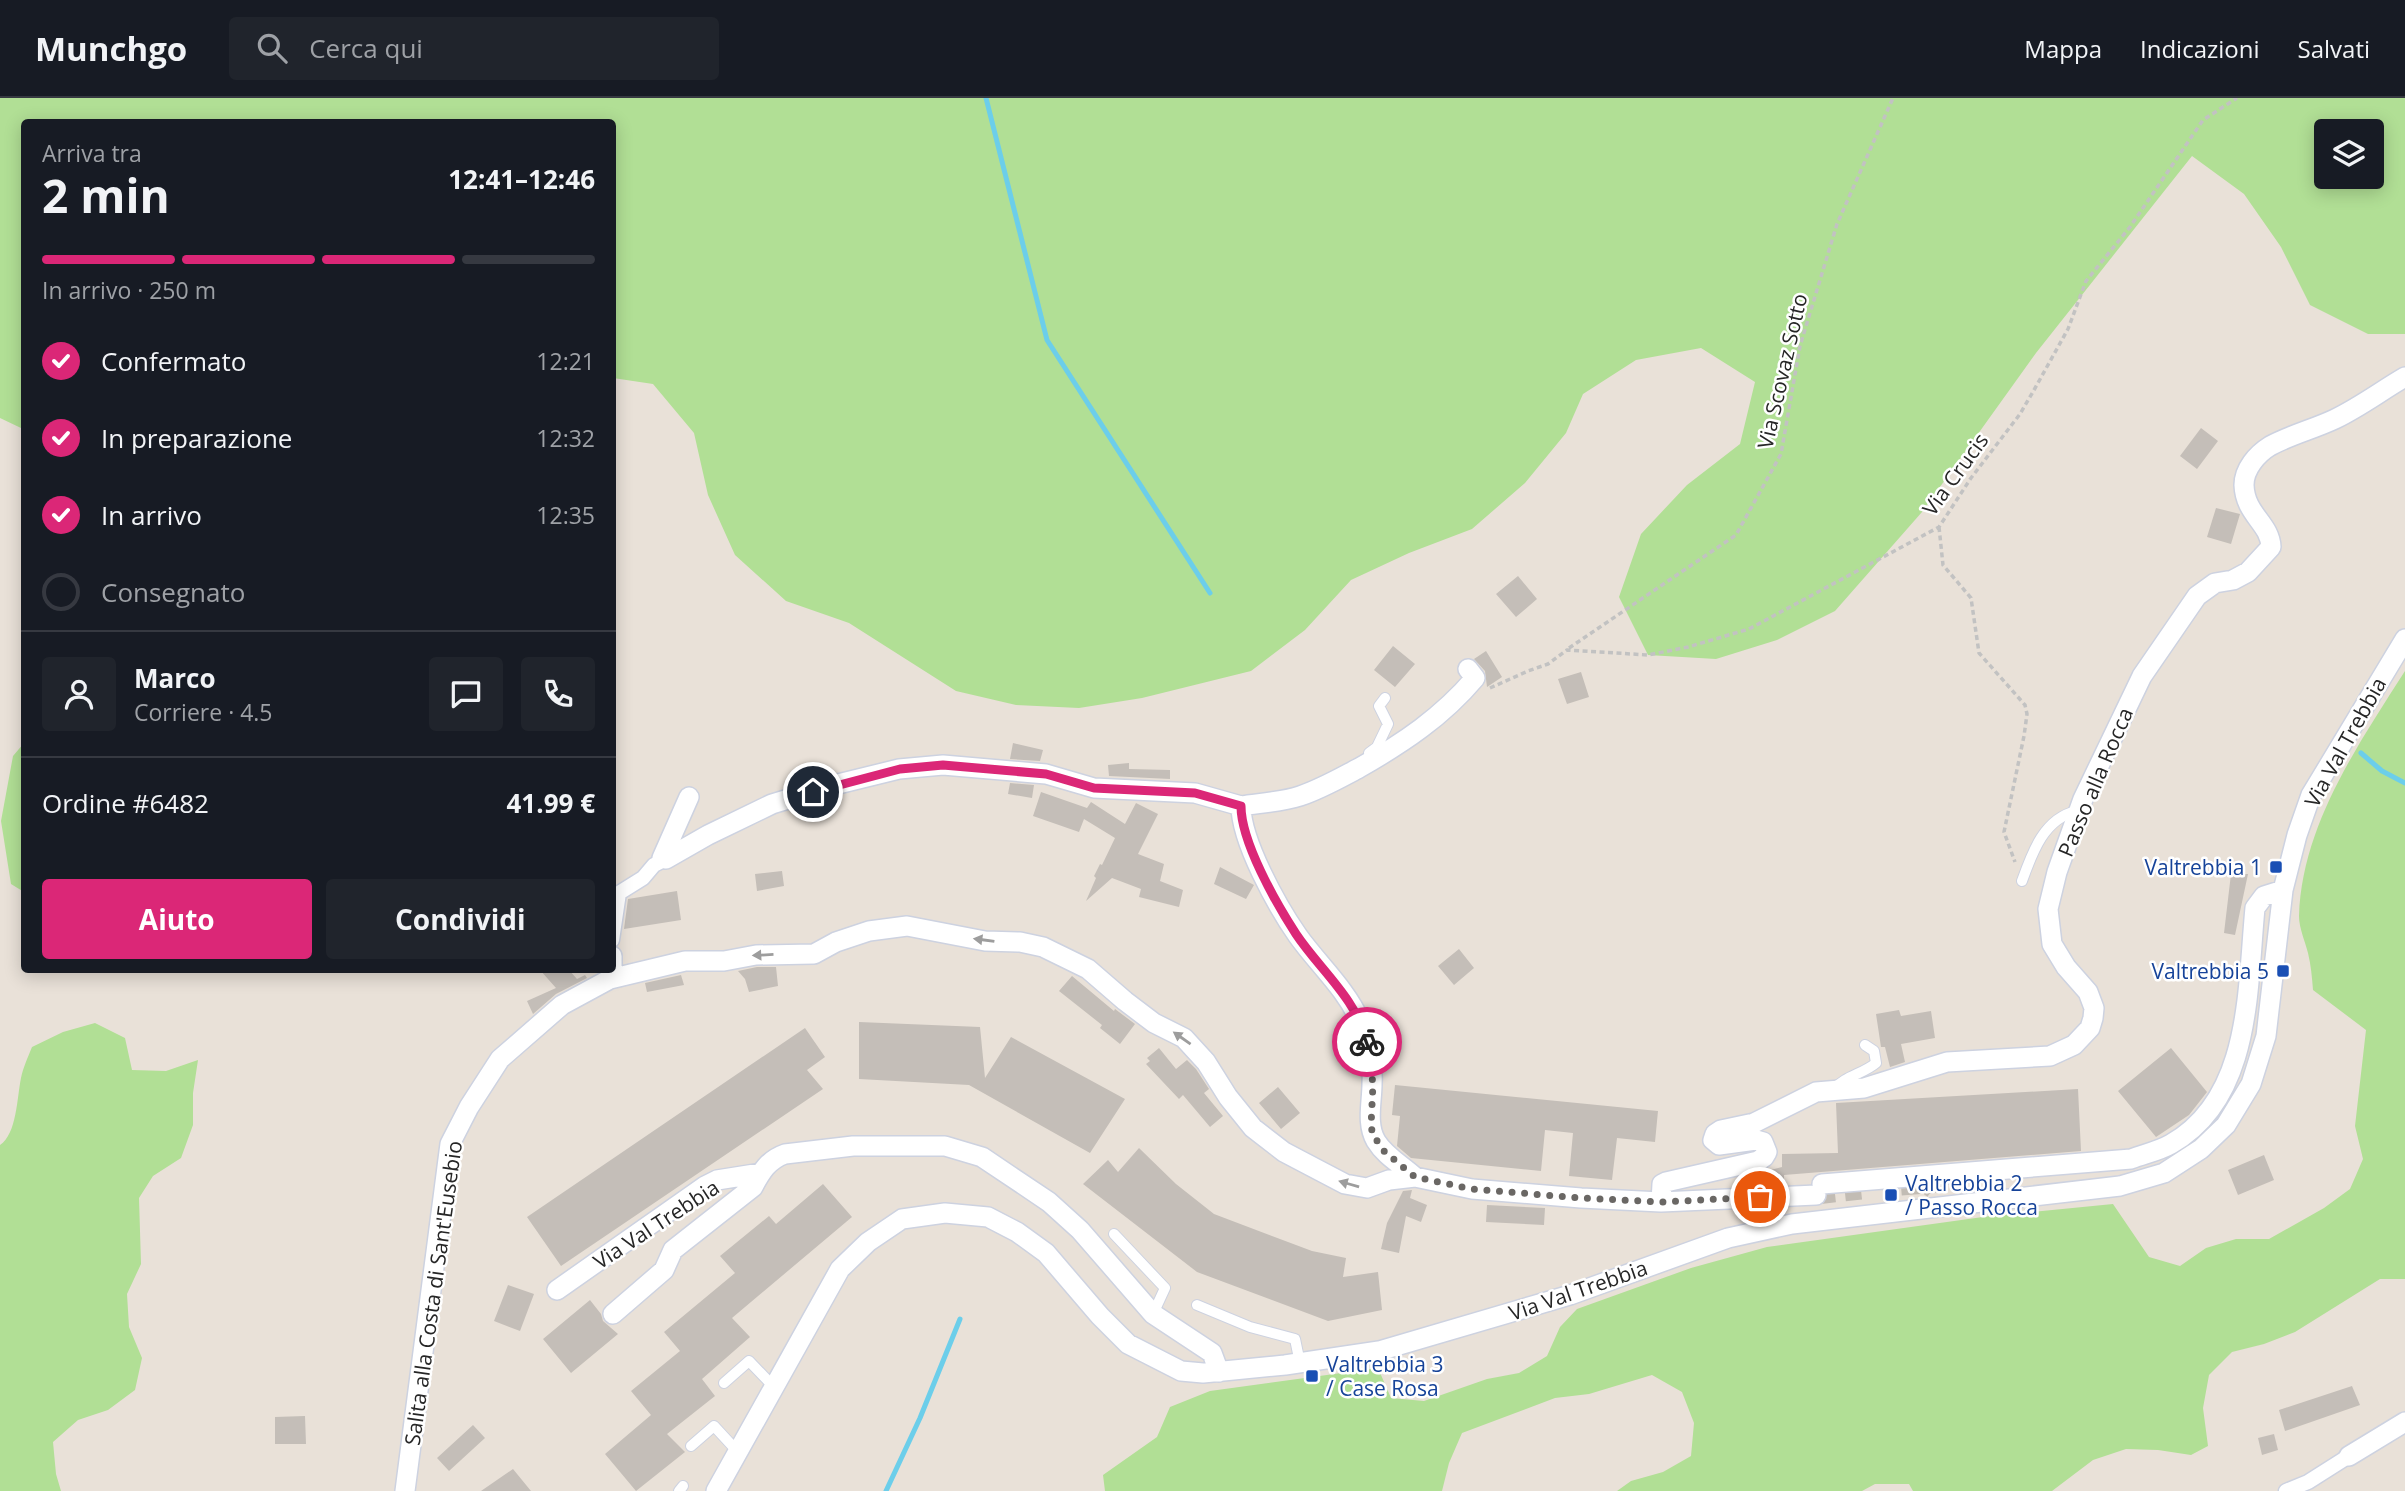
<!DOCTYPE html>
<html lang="it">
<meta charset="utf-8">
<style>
body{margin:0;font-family:"Open Sans",sans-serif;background:#20242c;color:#f1f3f6;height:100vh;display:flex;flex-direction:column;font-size:26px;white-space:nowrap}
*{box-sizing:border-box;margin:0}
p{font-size:23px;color:#9ea1a6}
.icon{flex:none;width:38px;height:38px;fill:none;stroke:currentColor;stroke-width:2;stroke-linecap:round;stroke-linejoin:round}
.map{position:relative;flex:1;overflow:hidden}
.drawer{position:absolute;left:21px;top:21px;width:595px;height:854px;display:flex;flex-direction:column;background:#171b24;border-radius:7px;box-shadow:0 4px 18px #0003}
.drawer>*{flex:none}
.fabs{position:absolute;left:2314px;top:21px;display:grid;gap:14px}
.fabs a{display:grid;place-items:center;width:70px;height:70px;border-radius:7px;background:#171b24;box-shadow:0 4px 18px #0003;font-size:35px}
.pin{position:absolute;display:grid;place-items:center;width:60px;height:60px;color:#fff;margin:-30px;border:4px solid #fff;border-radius:50%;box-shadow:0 2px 7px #0007}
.courier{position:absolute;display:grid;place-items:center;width:70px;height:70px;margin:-35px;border:5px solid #db2777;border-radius:50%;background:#fff;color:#222;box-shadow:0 2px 9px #0007}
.overview em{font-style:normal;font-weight:700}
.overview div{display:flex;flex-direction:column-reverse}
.overview{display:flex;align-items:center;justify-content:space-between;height:119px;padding:0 21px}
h1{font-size:46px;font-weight:700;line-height:52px}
.bar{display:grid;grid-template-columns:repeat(4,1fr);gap:10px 7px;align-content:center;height:84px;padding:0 21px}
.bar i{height:9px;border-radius:5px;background:#363941}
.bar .on{background:#db2777}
.bar p{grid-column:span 4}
.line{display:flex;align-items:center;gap:18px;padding:0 21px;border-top:2px solid #363941}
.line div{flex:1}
.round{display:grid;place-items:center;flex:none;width:74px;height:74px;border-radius:7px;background:#20242c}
ol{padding:0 21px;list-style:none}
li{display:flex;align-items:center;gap:21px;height:77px}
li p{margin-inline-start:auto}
li .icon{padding:7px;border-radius:50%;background:#db2777;color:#fff;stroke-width:4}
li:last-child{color:#9ea1a6}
li i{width:38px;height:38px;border:4px solid #363941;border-radius:50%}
.action{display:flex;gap:14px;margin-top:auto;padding:14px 21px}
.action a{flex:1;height:80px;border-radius:7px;background:#db2777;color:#fff;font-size:28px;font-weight:700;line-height:80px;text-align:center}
.action a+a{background:#20242c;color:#f1f3f6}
header{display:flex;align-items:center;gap:42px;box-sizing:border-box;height:98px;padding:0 35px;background:#171b24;border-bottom:2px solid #363941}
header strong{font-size:33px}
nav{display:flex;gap:38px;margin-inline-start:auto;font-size:24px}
.search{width:490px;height:63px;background:#20242c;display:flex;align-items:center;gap:18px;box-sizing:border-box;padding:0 24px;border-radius:7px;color:#9ea1a6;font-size:26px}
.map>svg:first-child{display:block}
</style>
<header>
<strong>Munchgo</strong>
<div class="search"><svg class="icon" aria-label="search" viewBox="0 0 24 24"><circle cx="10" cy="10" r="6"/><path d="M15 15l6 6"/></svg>Cerca qui</div>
<nav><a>Mappa</a><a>Indicazioni</a><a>Salvati</a></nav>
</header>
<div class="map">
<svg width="2405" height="1393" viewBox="0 0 2405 1393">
<rect width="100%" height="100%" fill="#e9e1d8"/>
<path fill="#b1df95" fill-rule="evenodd" d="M 0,0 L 2405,0 L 2405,236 L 2368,236 L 2310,207 L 2281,149 L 2244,96 L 2192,58 L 2036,255 L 1922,414 L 1835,513 L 1777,542 L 1716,561 L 1648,557 L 1619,499 L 1641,436 L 1687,387 L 1740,346 L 1755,284 L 1701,250 L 1636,262 L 1583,296 L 1566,335 L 1525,385 L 1472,431 L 1409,455 L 1351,482 L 1305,532 L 1251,573 L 1142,600 L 1079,610 L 1016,607 L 956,593 L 849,525 L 786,503 L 735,457 L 708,397 L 694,335 L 653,286 L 613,280 L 612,24 L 24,24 L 24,341 L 21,330 L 0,320 ZM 2371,33 L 2371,79 L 2326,79 L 2326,33 Z
M 2405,573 L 2405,1181 L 2380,1181 L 2295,1234 L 2264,1246 L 2232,1254 L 2209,1277 L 2203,1310 L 2208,1348 L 2191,1357 L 2158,1352 L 2126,1351 L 2093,1362 L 2052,1393 L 1913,1393 L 1909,1386 L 1875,1386 L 1862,1393 L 1617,1393 L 1631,1383 L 1663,1374 L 1691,1358 L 1694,1325 L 1682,1294 L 1652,1277 L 1589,1296 L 1555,1300 L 1462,1335 L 1449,1365 L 1442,1393 L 1105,1393 L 1103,1377 L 1157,1339 L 1170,1309 L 1210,1293 L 1378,1270 L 1391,1300 L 1424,1303 L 1487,1281 L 1519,1275 L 1547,1258 L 1560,1229 L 1577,1211 L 1691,1170 L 1767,1149 L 1990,1118 L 2113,1106 L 2149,1159 L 2180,1168 L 2206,1150 L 2236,1141 L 2269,1141 L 2324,1110 L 2350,1091 L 2363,1061 L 2355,1028 L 2366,932 L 2313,892 C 2312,880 2311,867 2308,855 C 2305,843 2299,830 2299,818 C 2302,727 2358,647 2405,573 Z
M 24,645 L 24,794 L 11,786 L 1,723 L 13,658 Z
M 95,925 L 125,940 L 132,972 L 166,973 L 198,962 L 193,995 L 193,1027 L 181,1060 L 153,1078 L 139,1100 L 141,1166 L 127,1196 L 129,1229 L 142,1260 L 135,1292 L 108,1312 L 78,1322 L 53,1344 L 56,1376 L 61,1393 L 0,1393 L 0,1047 C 17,1036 17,999 21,980 C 23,970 28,959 32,949 L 63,934 Z"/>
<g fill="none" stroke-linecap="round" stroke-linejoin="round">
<path stroke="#6cceea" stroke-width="5" d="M 986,0 L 1047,242 L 1210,495
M 2361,655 L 2382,673 L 2405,685
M 886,1393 L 920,1320 L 960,1221"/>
</g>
<path fill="#c4beb8" d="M 2201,330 L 2218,343 L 2197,371 L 2180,358 Z
M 2216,410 L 2240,416 L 2231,446 L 2207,439 Z
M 1518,478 L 1537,501 L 1516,519 L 1496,496 Z
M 1393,548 L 1415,566 L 1395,589 L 1374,572 Z
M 1486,553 L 1502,579 L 1487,589 L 1485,573 L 1474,561 Z
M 1581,574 L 1589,599 L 1567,606 L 1558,581 Z
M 1013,645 L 1043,652 L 1040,663 L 1010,661 Z
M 1129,665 L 1129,671 L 1170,672 L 1170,681 L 1109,678 L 1108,667 Z
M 1010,685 L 1034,687 L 1032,700 L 1008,696 Z
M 1041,694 L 1087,710 L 1091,704 L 1125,726 L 1136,705 L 1158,716 L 1138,756 L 1164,766 L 1160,783 L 1183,792 L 1179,809 L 1139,799 L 1141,791 L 1112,780 L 1086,803 L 1096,780 L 1094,778 L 1100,766 L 1102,767 L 1115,740 L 1084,721 L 1079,734 L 1033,718 Z
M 1220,769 L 1254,787 L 1246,801 L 1214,786 Z
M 782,773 L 784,788 L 757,793 L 755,776 Z
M 2231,776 L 2248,776 L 2235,837 L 2224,835 Z
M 677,793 L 681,822 L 624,831 L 628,801 Z
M 1459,851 L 1474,870 L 1454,887 L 1438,868 Z
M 757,869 L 776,869 L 778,888 L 749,894 L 745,881 L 738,873 Z
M 540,872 L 569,872 L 577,881 L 585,877 L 587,880 L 556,896 L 533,916 L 527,903 L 556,890 Z
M 681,877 L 684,887 L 647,894 L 645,885 Z
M 1072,878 L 1114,913 L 1115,911 L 1135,926 L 1120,946 L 1100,930 L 1102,927 L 1059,893 Z
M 1899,912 L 1901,918 L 1931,913 L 1935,940 L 1901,946 L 1905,964 L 1890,969 L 1885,949 L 1881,949 L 1876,916 Z
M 859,924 L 980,929 L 985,980 L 1011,939 L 1125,1001 L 1090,1055 L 969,987 L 859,981 Z
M 805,930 L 825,959 L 807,972 L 823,991 L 561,1168 L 527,1119 Z
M 1159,950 L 1176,971 L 1187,962 L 1196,971 L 1209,991 L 1204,995 L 1223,1018 L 1210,1029 L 1183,997 L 1179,1001 L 1146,966 L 1150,963 L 1147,960 Z
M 2171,950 L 2207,994 L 2189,1017 L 2156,1039 L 2118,993 Z
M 1395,987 L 1658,1013 L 1655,1044 L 1617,1040 L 1612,1082 L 1569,1078 L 1573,1035 L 1545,1032 L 1541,1073 L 1411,1060 L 1397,1048 L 1400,1018 L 1392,1017 Z
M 1278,989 L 1300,1015 L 1281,1031 L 1259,1005 Z
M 2078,991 L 2081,1053 L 1784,1077 L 1784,1086 L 1764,1087 L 1763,1074 L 1782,1069 L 1782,1056 L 1838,1055 L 1836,1005 Z
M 1139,1050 L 1176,1086 L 1214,1116 L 1312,1153 L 1346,1160 L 1343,1179 L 1378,1174 L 1382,1212 L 1328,1223 L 1197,1174 L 1083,1086 L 1108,1062 L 1118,1074 Z
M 2264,1057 L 2274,1082 L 2238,1097 L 2228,1072 Z
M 823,1086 L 852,1119 L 732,1220 L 750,1239 L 702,1281 L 715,1298 L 667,1336 L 685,1354 L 636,1393 L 605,1356 L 651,1317 L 631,1293 L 680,1253 L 664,1234 L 735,1175 L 720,1158 L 769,1118 L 776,1126 Z
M 1412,1092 L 1410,1100 L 1427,1107 L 1421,1124 L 1406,1118 L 1399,1155 L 1381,1151 L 1387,1125 L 1403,1093 Z
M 1487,1107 L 1545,1110 L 1544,1127 L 1486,1124 Z
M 508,1187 L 534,1196 L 520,1233 L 494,1223 Z
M 590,1202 L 601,1216 L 603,1223 L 618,1236 L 571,1275 L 543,1241 Z
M 2352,1288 L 2360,1307 L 2285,1333 L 2279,1312 Z
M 305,1318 L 306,1346 L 275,1346 L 275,1319 Z
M 473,1327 L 485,1340 L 449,1373 L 437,1360 Z
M 2274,1336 L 2278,1352 L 2262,1357 L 2258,1340 Z
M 513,1371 L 531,1393 L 481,1393 Z"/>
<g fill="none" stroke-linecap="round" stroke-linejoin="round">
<path stroke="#c2bcb4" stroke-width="19" stroke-dasharray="19 10" stroke-linecap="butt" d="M 1901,1088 L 1926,1086 L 1933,1091 L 1934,1095
M 1816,1097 L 1861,1092"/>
<defs>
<path id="service" d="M 1369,655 L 1377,649 L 1388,626 L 1379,608 L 1385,600
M 2022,783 C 2032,755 2044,720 2077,713
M 1834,991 C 1845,978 1863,976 1876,965 L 1874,953 L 1865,947
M 1114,1136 L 1165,1190 L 1153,1216
M 1197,1207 L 1250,1229 L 1295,1241 L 1300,1265
M 724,1285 L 749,1263 L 774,1289
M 691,1348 L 714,1328 L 738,1354
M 679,1393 L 683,1388"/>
<path id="pedestrian" d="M 612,842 L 619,795 L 643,780 L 654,767 L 666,761
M 2286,1393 L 2308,1384 L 2349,1358"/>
<path id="minor" d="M 689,699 L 662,760 L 666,761 L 708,737 L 772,706 L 834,687 L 899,671 L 943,667 L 1046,676 L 1094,690 L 1195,695 L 1241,708 C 1241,743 1277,808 1298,838 C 1318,866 1346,891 1360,923 C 1369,943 1373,965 1372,986 C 1372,1004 1366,1026 1376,1043 C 1385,1058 1402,1067 1415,1079
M 1241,708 C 1260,705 1282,704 1300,698 C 1321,691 1340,680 1359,670 C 1403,645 1442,619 1475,580 L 1468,571
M 612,858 L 612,869
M 1822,1086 L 2131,1061 C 2144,1056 2159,1053 2171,1046 C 2252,1000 2247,891 2255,810 L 2264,798 L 2283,792
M 1661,1104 L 1662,1086 L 1666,1084 L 1758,1063 L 1764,1059 L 1767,1054 L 1763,1044 L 1756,1042 L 1719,1047 L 1713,1042 L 1715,1036 L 1721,1032 L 1754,1025 L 1816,994 L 1864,990 L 1947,964 L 2050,958 L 2074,947 L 2090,930 L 2093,920 L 2094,910 L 2088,894 L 2066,869 L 2052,846 L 2048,811 L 2057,774 L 2083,701 L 2142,578 L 2197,498 L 2215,485 L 2233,482 L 2248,474 L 2271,449 C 2270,425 2245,417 2244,387 C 2244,371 2257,356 2270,348 C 2290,337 2314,331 2335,321 C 2360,309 2381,293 2405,279
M 557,1192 L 705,1088 L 717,1082 L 761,1075
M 613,1216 L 664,1172 L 673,1152 L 753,1089 C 761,1074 768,1062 785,1056 L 853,1048 L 945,1048 L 982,1059 L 1049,1104 L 1080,1132 L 1153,1216 L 1212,1255 L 1219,1274
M 2349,1358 L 2405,1324
M 405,1393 L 450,1046 L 469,1009 L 500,961 L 562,907 L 610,881 L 685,863 L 724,863 L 756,857 L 814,856 L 836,844 L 869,833 L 907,828 L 985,843 L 1020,844 L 1043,849 L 1088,871 L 1125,903 L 1154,925 L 1184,940 L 1206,964 L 1228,999 L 1253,1030 L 1284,1054 L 1345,1086 L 1367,1090 L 1389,1082 L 1415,1079 L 1472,1091 L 1581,1100 L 1661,1104 L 1816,1097
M 716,1393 L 840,1171 L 868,1144 L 902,1121 L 945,1115 L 988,1119 L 1017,1134 L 1046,1155 L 1100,1218 L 1128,1246 L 1181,1273 L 1203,1275 L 1285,1267 L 1379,1253 L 1570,1197 L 1728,1140 L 1792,1126 L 2120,1088 L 2164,1075 L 2201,1051 L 2226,1027 L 2251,986 L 2266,938 L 2283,792 L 2297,737 L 2311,697 L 2405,541"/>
</defs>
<use href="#service" stroke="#cdd2e0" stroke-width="12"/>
<use href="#pedestrian" stroke="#cdd2e0" stroke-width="17"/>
<use href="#minor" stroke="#cdd2e0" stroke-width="22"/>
<path stroke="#c2c2c2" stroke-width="3.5" stroke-dasharray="5 3.5" stroke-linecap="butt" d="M 1939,429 L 1943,467 L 1971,500 L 1979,555 L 2025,607 L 2027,616 L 2024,638 L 2004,734 L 2015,764
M 1569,550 L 1736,437 L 1781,356 L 1800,248 L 1837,126 L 1893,0
M 1490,590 L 1528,573 L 1548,566 L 1567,552 L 1648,557 L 1688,549 L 1749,531 L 1939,429 L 1971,380 L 2020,316 L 2034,292 L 2068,231 L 2086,183 L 2130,129 L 2203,22 L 2237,0"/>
<use href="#service" stroke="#fff" stroke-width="10"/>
<use href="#pedestrian" stroke="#fff" stroke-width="14"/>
<use href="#minor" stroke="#fff" stroke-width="19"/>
</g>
<defs><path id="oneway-solid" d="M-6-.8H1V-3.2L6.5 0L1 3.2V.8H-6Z" transform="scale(1.75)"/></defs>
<g fill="#9d9d9d">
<use href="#oneway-solid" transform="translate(984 842) rotate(-172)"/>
<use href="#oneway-solid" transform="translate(763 857) rotate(177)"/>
<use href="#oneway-solid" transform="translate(1182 940) rotate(-145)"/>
<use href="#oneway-solid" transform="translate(1349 1086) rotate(-164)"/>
</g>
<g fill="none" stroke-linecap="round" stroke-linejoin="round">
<path stroke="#6a6764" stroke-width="7" stroke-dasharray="0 12.6" d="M 1367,944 L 1373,986 L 1371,1028 L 1373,1037 L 1384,1053 L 1415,1079 L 1472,1091 L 1581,1100 L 1661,1104 L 1760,1099"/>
<path stroke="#db2777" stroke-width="9" d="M 813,694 L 900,671 L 943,667 L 1046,676 L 1094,690 L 1195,695 L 1241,708 C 1241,744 1276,805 1296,836 C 1320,872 1356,900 1367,944"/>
</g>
<g fill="#1a4fb4" stroke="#fff" stroke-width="2.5">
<rect x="2269" y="762" width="14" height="14" rx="3.5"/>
<rect x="2276" y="866" width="14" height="14" rx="3.5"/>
<rect x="1884" y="1090" width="14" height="14" rx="3.5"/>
<rect x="1305" y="1271" width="14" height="14" rx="3.5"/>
</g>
<g text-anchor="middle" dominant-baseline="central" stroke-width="5" stroke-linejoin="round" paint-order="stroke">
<g font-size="21" fill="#262626" stroke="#fff">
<text transform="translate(1782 273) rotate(-77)">Via Scovaz Sotto</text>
<text transform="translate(1955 376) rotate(-54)">Via Crucis</text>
<text transform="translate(2345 644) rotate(-61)">Via Val Trebbia</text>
<text transform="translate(2095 684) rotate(-67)">Passo alla Rocca</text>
<text transform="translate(656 1126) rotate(-33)">Via Val Trebbia</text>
<text transform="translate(1578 1192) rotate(-19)">Via Val Trebbia</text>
<text transform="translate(433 1195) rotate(-82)">Salita alla Costa di Sant'Eusebio</text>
</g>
<g font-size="21" fill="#164399" stroke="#fff" text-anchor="end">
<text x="2262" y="769">Valtrebbia 1</text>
<text x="2269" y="873">Valtrebbia 5</text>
<text x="1905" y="1085" text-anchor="start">Valtrebbia 2<tspan x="1905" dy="24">/ Passo Rocca</tspan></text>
<text x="1326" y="1266" text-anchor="start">Valtrebbia 3<tspan x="1326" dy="24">/ Case Rosa</tspan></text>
</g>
</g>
</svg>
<div class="fabs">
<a><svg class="icon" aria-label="layers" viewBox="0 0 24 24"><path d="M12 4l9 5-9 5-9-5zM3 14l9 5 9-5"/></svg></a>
</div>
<div class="pin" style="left:1760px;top:1099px;background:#ea580c"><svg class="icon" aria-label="bag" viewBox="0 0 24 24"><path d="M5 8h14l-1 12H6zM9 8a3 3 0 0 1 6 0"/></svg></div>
<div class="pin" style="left:813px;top:694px;background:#1f2937"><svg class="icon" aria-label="home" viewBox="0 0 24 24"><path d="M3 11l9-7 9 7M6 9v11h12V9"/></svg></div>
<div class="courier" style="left:1367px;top:944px"><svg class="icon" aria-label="bike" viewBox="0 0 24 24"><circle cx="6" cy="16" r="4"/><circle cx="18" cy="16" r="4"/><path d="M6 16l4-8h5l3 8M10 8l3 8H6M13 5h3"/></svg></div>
<section class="drawer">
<div class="overview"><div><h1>2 min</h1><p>Arriva tra</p></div><em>12:41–12:46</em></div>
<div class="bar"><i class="on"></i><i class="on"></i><i class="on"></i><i></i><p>In arrivo · 250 m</p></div>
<ol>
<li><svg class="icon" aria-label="check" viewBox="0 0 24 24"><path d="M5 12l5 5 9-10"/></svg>Confermato<p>12:21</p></li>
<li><svg class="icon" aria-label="check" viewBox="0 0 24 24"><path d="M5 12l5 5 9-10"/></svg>In preparazione<p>12:32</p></li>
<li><svg class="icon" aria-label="check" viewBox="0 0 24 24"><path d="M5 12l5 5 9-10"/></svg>In arrivo<p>12:35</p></li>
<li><i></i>Consegnato</li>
</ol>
<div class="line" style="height:126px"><a class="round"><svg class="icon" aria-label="person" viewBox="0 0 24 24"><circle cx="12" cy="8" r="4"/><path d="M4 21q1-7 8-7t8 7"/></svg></a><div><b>Marco</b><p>Corriere · 4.5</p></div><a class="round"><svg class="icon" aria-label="chat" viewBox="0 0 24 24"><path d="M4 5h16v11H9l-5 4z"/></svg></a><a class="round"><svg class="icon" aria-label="phone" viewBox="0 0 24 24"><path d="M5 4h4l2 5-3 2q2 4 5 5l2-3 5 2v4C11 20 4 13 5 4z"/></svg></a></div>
<div class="line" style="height:91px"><div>Ordine #6482</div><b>41.99 €</b></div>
<div class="action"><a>Aiuto</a><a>Condividi</a></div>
</section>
</div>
